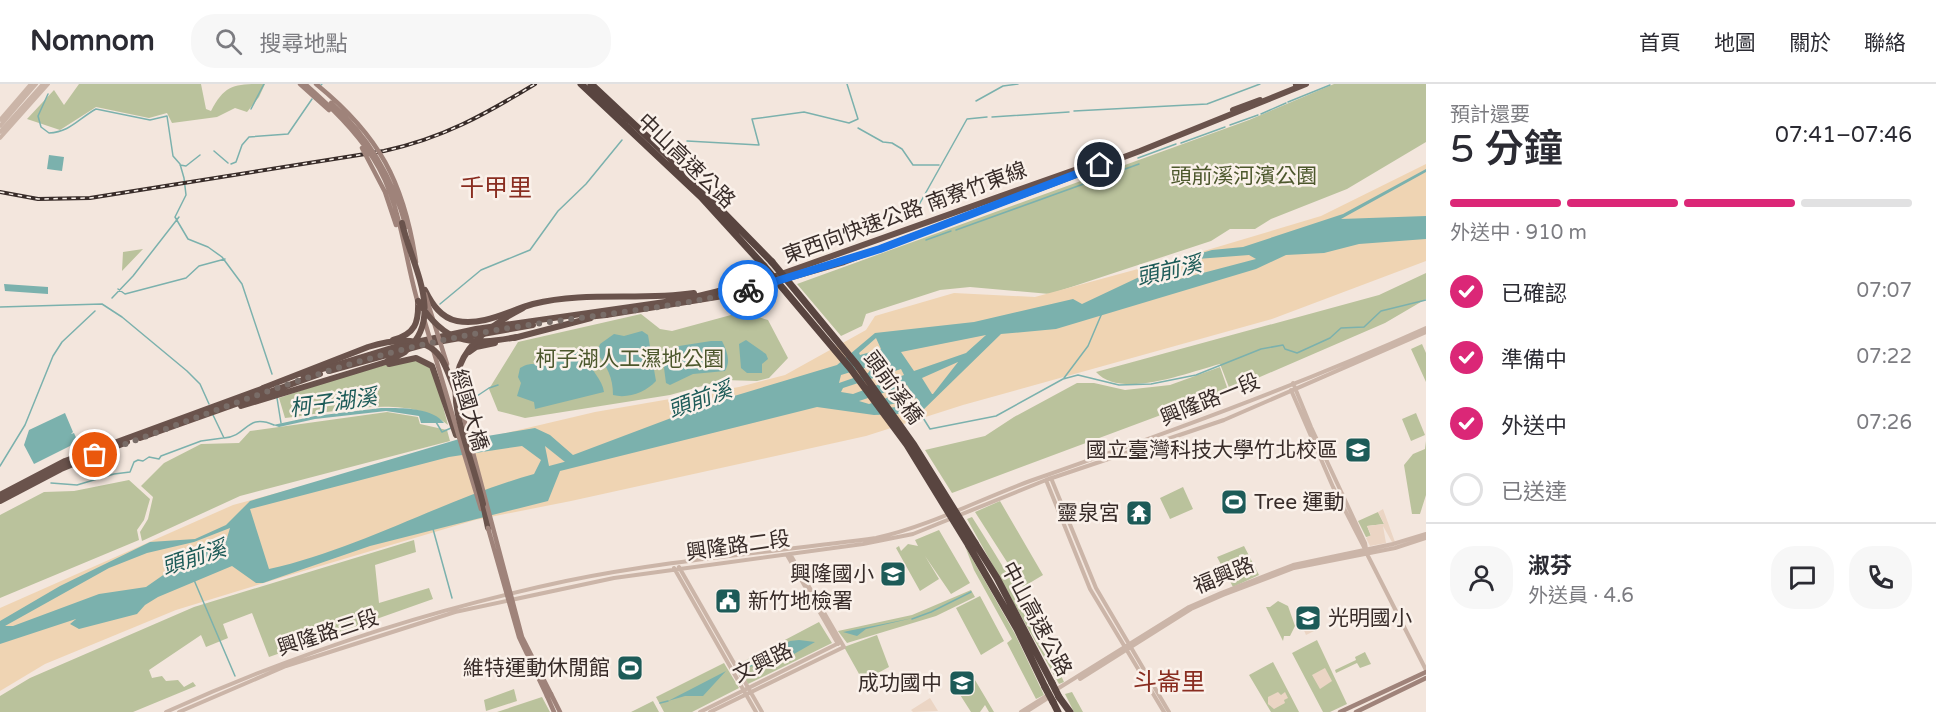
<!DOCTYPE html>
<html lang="zh-TW">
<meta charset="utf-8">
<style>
body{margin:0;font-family:"Varela Round","Noto Sans TC",sans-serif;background:#f7f7f7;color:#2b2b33;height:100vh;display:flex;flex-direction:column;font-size:22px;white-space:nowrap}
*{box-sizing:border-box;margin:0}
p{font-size:20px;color:#7c7c81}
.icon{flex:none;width:33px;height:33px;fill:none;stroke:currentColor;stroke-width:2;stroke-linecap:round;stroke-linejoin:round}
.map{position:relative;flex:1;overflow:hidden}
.sheet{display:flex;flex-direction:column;background:#fff;width:510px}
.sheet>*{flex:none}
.pin{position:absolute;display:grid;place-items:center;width:51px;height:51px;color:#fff;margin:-26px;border:3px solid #fff;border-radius:50%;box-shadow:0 2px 6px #0007}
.courier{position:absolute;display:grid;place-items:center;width:60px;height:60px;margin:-30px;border:4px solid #1a73e8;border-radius:50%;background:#fff;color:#222;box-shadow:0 2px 8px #0007}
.overview em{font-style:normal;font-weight:600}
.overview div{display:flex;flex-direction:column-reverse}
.overview{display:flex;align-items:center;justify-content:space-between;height:102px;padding:0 24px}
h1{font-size:39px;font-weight:600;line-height:45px}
.bar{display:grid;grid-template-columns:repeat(4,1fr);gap:9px 6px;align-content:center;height:72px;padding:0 24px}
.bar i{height:8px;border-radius:4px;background:#e1e1e2}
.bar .on{background:#db2777}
.bar p{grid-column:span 4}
.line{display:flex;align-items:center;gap:15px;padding:0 24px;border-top:2px solid #e1e1e2}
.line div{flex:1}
.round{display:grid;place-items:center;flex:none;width:63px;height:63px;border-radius:24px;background:#f7f7f7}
ol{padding:0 24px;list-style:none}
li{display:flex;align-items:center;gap:18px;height:66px}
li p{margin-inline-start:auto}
li .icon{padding:6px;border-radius:50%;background:#db2777;color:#fff;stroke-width:4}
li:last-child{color:#7c7c81}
li i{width:33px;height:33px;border:3px solid #e1e1e2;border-radius:50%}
header{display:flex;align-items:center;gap:36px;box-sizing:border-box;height:84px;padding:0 30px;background:#fff;border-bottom:2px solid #e1e1e2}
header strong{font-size:28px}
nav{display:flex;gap:33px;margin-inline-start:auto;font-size:21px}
.search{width:420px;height:54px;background:#f7f7f7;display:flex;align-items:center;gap:15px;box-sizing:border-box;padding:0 21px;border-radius:24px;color:#7c7c81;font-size:22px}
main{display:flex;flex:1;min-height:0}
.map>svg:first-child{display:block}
</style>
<header>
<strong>Nomnom</strong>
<div class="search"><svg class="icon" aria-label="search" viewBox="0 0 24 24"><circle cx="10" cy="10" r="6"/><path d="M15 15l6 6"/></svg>搜尋地點</div>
<nav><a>首頁</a><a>地圖</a><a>關於</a><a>聯絡</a></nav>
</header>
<main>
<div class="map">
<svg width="1426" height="628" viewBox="0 0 1426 628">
<rect width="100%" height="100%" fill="#f3e6dd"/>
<path fill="#bac29c" d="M 79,0 L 201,0 L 206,25 L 211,27 C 225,0 235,0 265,0 L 259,13 L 247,28 L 235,24 L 217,33 L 172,39 L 167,29 L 149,34 L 96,23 L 60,46 L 27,35 L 54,6 L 64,21 Z
M 1334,0 L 1426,0 L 1426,58 L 1347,105 L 1271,135 L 1255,145 L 1230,145 L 1211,157 L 1050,210 L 970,203 L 940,206 L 866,230 L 862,242 L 841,252 L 797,200 L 1249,36 Z
M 143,165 L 122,187 L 123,168 Z
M 1426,189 L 1426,215 L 1385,239 L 1230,306 L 1220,280 C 1189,288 1121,316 1096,288 L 1379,211 Z
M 742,228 L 768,236 L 788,274 L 769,294 L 757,297 L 724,296 L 670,311 L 525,334 L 498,327 L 489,305 L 518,258 L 641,230 L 660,245 L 672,247 Z
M 1422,260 L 1426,269 L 1426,298 L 1411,265 Z
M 407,276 L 423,278 L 433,286 L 448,341 C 409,308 333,329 285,334 L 279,314 L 356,288 Z
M 1220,283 L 1228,306 L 952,409 L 925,366 L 985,352 L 1014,333 L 1077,299 L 1094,299 L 1125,306 L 1170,301 Z
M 387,328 L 418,333 L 420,340 L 447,346 L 450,357 L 240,412 L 142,457 L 140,448 L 148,435 L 153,413 L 141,402 L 164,379 L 201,360 L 239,359 L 250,347 Z
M 1416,329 L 1425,351 L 1411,357 L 1402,335 Z
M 1426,357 L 1426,411 L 1420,430 L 1412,430 L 1404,381 L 1413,370 L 1425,365 Z
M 129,396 L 150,415 L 144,436 L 137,446 L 139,456 L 0,514 L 0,431 L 44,408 L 74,407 Z
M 1183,403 L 1193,425 L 1170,435 L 1160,414 Z
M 1000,417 L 1043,491 L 1023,503 L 975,428 Z
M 1378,428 L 1384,440 L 1367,442 L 1371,452 L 1366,453 L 1358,437 Z
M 972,433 C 1006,486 1038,540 1064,598 L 1059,600 L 967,435 Z
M 939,446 L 970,499 L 951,510 L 925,472 L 939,495 L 920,507 L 896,464 L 899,462 L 901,467 L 908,460 L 918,462 L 915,456 Z
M 414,456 L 416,468 L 375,481 L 379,519 L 429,504 L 433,515 L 269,573 L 252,529 L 223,540 L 228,554 L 206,563 L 201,551 L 149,586 L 152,594 L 162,592 L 166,597 L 178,596 L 184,603 L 193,598 L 196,602 L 133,628 L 0,628 L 0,612 L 30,594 L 194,523 Z
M 965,462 L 1015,550 L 1044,611 L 1036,615 L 1007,559 L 1012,555 L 974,486 Z
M 1244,462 L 1259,491 L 1233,503 L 1217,473 Z
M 971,506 L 975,513 L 936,532 L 847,559 L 838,547 L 912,531 Z
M 980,512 L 1004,557 L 981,571 L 956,524 Z
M 1278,517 L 1288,522 L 1295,542 L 1290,552 L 1284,552 L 1283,557 L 1266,523 L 1270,523 Z
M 819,538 L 832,559 L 748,600 L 737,581 Z
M 877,551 L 889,583 L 863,597 L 844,563 Z
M 1317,556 L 1347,620 L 1330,628 L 1323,628 L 1292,569 Z
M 1365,568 L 1371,580 L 1360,584 L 1357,579 L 1336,589 L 1335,586 L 1356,576 L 1355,573 Z
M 1273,578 L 1299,628 L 1271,628 L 1249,591 Z
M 724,579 L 739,604 L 692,628 L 664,628 L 656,613 Z
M 969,586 L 994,628 L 989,628 L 985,621 L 980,628 L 971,628 L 957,606 L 958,597 L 967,593 L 965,589 Z
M 514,605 L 517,617 L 486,627 L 484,616 Z
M 1072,608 L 1083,628 L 1074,628 L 1065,610 Z
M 542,613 L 550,628 L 497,628 Z
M 653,617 L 659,628 L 631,628 Z"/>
<path fill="#efd4b3" d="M 1426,80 L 1426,177 L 1272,235 L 963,321 L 866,352 L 571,417 L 475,436 L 280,494 L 176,526 L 45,580 L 0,607 L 0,524 L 233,421 L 455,361 L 595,328 L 739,303 L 785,291 L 866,246 L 875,232 L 954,209 L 1035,213 L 1204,167 L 1321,132 Z"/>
<path fill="#ebd5c4" d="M 1383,425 L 1395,458 L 1392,458 L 1383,442 L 1386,459 L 1370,462 L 1366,454 L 1371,451 L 1367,442 L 1384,440 L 1378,428 Z
M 1309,530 L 1308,538 L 1316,546 L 1306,551 L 1299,535 Z
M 1325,584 L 1332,597 L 1320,605 L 1312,591 Z
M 1278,608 L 1281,611 L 1285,608 L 1288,614 L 1284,616 L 1285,619 L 1274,625 L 1268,620 L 1268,613 Z
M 930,614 L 938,627 L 913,628 L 911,626 Z"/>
<path fill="#7bb1ad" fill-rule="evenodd" d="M 49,71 L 64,73 L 62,87 L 47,85 Z
M 1426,85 L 1426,88 L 1341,135 L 1426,132 L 1426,155 L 1359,160 L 1324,169 L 1286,171 L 1256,185 L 1056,245 L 1001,250 L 920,329 L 874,331 L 817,323 L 560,387 L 548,417 L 370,462 L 263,499 L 256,499 L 232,482 L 158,513 L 145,521 L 137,530 L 79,545 L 70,540 L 76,535 L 0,560 L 0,537 L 60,502 L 150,458 L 195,455 L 226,441 L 250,417 L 466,353 L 475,354 L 535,344 L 550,351 L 573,371 L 711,319 L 837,281 L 875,249 L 974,238 L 1073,215 L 1082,220 L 1171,178 L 1212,166 L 1243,163 L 1343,130 ZM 1249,171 L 1256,175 L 1176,196 L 1168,188 L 1172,182 L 1197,175 ZM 986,251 L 966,269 L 914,287 L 901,268 ZM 876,254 L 881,265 L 860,271 L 859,269 ZM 958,278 L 933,310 L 932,310 L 922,294 ZM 864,284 L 871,285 L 868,289 L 839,299 L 841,291 ZM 901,285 L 904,291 L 853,310 L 841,308 L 843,304 ZM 907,301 L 910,306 L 869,320 L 859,317 ZM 917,314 L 920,322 L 880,324 L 880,323 ZM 522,362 L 541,376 L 534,390 C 444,415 360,465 269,485 L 250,425 L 449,373 ZM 545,362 L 565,378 L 564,378 L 549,382 ZM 230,444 L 227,454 L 202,464 L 146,503 L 99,510 L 13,542 L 5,542 L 109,484 L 147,469 L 194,458 Z
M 4,200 L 48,203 L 48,210 L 5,207 Z
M 642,247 L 648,251 L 656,297 C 646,308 628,315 613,311 C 613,293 607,283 597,269 L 600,260 L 614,250 L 624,252 Z
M 746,256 L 766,270 L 768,275 L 762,280 L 762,289 L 747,289 L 741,284 L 739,260 Z
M 711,257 L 722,257 C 727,267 731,277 725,287 L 693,290 L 670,301 L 666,299 L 662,269 L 679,262 Z
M 579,267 L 585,271 C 589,284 603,296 604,308 L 535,325 L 534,318 L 517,312 L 521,299 L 518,293 L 520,284 C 534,276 537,283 548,281 C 556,280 566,270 579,267 Z
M 381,324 C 400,324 432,323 444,339 L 421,339 L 419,332 L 386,327 L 315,335 L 279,343 L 273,341 L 315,332 Z
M 65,329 L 73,348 L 71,350 L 74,349 L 78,358 L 34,380 L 24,361 L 29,346 Z
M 913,534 L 866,545 L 857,552 L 843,548 Z
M 799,556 L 815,558 L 794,570 L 790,568 L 768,578 L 768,571 L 790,557 Z
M 726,587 L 703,612 L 685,612 L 668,617 Z"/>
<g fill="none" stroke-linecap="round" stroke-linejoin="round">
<path stroke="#7bb1ad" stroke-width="1.5" d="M 321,1 L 322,0
M 48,10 L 38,32 L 41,43 L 49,49 C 70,48 78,35 96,25 L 150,36 L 167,32 L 173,72 L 180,80 L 184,94 L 186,111 L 175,133 L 188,155 L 208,163 L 222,173 L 242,200 L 272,290
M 976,17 L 1003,2 L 1018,0
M 1288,18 L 1330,1
M 251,25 L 264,0
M 1074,27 L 1207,20 L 1260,0
M 1261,30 L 1286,19
M 992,33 L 1069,28
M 1230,41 L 1258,31
M 858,44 L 883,58 L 892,59 L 902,65 L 913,81 L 939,81
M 687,57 L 759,61 L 752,35 L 804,28 L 849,39 L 858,35 L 847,0
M 1181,59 L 1225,43
M 214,67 L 228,79
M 1138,74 L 1176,60
M 231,80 L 236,78 L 242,61 L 249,53 L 288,50 L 312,15
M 180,81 L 186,82 L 200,71
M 918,134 L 916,128 L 920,119 L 967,35 L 987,33
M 956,146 L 1139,80
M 926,156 L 951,147
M 118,205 L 125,210 L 186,194 L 199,182 L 225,175
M 112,214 L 133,192 L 179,133
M 440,220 L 481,186 L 530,166 L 558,127 L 586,100 L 622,56
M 0,223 L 102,220 L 122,233 L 187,287 L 200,300 L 209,320
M 1064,294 L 1088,262 L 1102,229
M 277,314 L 281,339
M 462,322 L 489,304 L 498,301
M 920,329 L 930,345 L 996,332 L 1063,295 L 1078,291 L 1119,301 L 1151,300 L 1196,291 L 1261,265 L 1283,261 L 1285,265 L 1297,269 L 1330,254 L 1341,244 L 1364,243 L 1381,227 L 1426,216
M 213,331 L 224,354 C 248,352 246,329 274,341
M 436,338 L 442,348 L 451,344
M 0,382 L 25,341 L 53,272 L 62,258 L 95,227
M 51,399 L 77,401 L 114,390 L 130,388 L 134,378 L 138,376 L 143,377 L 149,373 L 159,375 L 161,372 L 201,357 L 223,354
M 433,445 L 452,514
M 1015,490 L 1022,485
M 194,496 L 235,592
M 912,535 L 931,528 L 971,508
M 742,585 L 767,576
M 660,619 L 668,617"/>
<path stroke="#cbb5a8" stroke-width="4" d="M 0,36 L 31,0
M 0,42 L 36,0
M 0,48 L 43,0
M 0,54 L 48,0
M 1293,299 L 1311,343 L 1365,459 L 1367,470 L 1426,586
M 1291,306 L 1333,403 L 1365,465
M 1051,394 L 1096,504 L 1169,628
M 1046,396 L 1090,505 L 1164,628
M 790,470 L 844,563
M 787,471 L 838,560
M 679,483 L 762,628
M 674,484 L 756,628
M 1080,595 L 1191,525 L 1223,511 L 1294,484 L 1395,464 L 1426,454
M 1054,607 L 1189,523 L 1221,509 L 1293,481 L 1393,460 L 1426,450
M 166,628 C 294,570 429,526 566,497 C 668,476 773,468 876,454 C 930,442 978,416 1030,397 C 1164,350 1297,302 1426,244
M 179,628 L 286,582 L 455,528 L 614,494 L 863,460 L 913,450 L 1046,396 L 1224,336 L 1426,248
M 700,628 L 841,558
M 710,628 L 844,563
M 1021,628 L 1048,611
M 1026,628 L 1051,612"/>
<path stroke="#9f837a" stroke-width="4.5" d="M 459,353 L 481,425
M 551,610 L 560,628
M 547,612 L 554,628
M 1340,628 L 1426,588
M 1356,628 L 1426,594"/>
<path stroke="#6a534c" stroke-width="6" d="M 1296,1 L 1298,0
M 425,206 C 432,220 441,234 457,237 C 484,242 508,227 533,220 C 586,207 641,217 694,209
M 587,233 L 606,231
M 514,254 L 591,234
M 393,256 C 415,250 419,239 418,217
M 469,268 L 476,263 L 495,259
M 389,280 L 416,274 L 432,282 L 456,351
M 329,287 L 426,260 L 533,241
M 303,291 L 398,262 L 476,245 L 686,215 L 719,207
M 241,322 L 386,278 L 405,268
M 140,354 L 320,290
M 0,411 L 65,377 L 267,303
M 0,417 L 61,385 L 127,358
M 483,420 L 488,444"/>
<path stroke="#594540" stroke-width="7" d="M 581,0 L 701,113 L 764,182
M 591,0 L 670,74 L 772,178
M 975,459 L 997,494 L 1052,599
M 969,462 L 1017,545 L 1045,603
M 1059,613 L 1070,628
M 1053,618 L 1058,628"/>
<defs>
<path id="rail" d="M 0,108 L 38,115 L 90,114 L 384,67 C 443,54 484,31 535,0"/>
</defs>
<use href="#rail" stroke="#382c29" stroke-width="4"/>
<use href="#rail" stroke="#faf1ea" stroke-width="1.5" stroke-dasharray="4.5" stroke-linecap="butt"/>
<path stroke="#9f837a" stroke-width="4.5" d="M 300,0 L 329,26
M 305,0 C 331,23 355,46 373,74 C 401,117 404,172 418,219
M 316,0 C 379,51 404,98 416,178
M 331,19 C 369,53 393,94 406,143
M 362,64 L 385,108 L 396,141
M 425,210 L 447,280
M 424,235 L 459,353
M 459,316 L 522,553 L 551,610
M 488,444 L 519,553 L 547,612"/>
<path stroke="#6a534c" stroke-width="6" d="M 1233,26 L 1260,16
M 402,139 C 411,180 445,232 407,266
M 719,207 L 770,194 L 1083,83
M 418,217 C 445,260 469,262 517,253
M 606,231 L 729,211 L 844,178 L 1140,67 L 1306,0
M 263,304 L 368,263 C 391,256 425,250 441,274 C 448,285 452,301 458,313
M 483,420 C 460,327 419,278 523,224"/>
<path stroke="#594540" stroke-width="7" d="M 772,178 L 857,281 L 914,361 L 975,459
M 764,182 L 850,284 L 907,361 L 969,462
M 1052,599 L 1059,613
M 1045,603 L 1053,618"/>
</g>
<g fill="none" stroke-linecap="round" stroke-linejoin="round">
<path stroke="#796d68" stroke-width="6" stroke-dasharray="0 10.8" d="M 95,371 C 204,332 312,286 426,260 C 532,235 642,231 748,206"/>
<path stroke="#1a73e8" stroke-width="8" d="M 748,206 L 880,165 L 1100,81"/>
</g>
<defs>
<symbol id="university-square" viewBox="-11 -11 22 22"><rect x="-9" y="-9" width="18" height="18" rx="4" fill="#1d5b58" stroke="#faf1ea"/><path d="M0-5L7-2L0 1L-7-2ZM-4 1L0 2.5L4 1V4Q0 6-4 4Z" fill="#fff"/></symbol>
<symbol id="stadium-square" viewBox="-11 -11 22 22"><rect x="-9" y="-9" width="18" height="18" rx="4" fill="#1d5b58" stroke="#faf1ea"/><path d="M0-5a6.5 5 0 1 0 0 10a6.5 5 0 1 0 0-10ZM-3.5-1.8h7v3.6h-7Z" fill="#fff"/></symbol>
<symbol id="temple-square" viewBox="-11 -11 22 22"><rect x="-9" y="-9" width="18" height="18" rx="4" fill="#1d5b58" stroke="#faf1ea"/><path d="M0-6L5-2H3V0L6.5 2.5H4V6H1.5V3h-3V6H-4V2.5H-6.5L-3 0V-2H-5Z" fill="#fff"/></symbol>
<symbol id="school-square" viewBox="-11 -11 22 22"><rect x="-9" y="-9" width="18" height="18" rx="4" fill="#1d5b58" stroke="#faf1ea"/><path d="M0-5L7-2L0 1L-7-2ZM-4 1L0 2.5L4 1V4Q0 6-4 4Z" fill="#fff"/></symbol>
<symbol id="civic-square" viewBox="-11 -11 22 22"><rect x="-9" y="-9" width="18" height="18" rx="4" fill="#1d5b58" stroke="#faf1ea"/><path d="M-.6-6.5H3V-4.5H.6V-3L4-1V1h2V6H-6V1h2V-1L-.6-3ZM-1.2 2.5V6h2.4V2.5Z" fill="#fff"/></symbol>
</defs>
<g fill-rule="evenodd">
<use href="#university-square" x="1343" y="351" width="30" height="30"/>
<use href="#stadium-square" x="1219" y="403" width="30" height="30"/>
<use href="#temple-square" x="1124" y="414" width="30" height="30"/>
<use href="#school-square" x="878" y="475" width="30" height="30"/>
<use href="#civic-square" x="713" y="502" width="30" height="30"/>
<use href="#school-square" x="1293" y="519" width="30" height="30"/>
<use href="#stadium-square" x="615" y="569" width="30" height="30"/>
<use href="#school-square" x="947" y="584" width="30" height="30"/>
</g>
<g text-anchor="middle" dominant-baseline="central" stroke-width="5" stroke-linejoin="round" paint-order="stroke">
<g font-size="21" fill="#382c29" stroke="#faf1ea">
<text transform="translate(686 77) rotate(44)">中山高速公路</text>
<text transform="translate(905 129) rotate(-20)">東西向快速公路 南寮竹東線</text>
<text transform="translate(893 304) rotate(54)">頭前溪橋</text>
<text transform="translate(1210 316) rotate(-22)">興隆路一段</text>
<text transform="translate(469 326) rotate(74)">經國大橋</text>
<text transform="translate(738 462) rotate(-8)">興隆路二段</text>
<text transform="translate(1224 492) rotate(-22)">福興路</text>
<text transform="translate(1036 535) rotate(62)">中山高速公路</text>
<text transform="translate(328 549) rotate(-18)">興隆路三段</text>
<text transform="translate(763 579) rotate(-26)">文興路</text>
</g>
<g font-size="21" fill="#4c572c" stroke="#faf1ea">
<text x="1244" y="92">頭前溪河濱公園</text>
<text x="630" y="275">柯子湖人工濕地公園</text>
</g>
<g font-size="21" fill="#382c29" stroke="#faf1ea" text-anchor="end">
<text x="1338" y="366">國立臺灣科技大學竹北校區</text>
<text x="1254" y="418" text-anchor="start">Tree 運動</text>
<text x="1120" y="429">靈泉宮</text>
<text x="874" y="490">興隆國小</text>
<text x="748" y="517" text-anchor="start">新竹地檢署</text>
<text x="1328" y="534" text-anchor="start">光明國小</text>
<text x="610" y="584">維特運動休閒館</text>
<text x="942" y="599">成功國中</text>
</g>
<g font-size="22" font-style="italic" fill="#1d5b58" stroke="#faf1ea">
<text transform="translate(1169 187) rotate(-13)">頭前溪</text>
<text transform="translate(700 316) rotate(-20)">頭前溪</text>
<text transform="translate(333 319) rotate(-8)">柯子湖溪</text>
<text transform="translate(194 474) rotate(-18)">頭前溪</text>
</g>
<g font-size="24" fill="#892d20" stroke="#faf1ea">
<text x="496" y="104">千甲里</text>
<text x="1169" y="598">斗崙里</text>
</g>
</g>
</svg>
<div class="pin" style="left:95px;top:371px;background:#ea580c"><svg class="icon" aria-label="bag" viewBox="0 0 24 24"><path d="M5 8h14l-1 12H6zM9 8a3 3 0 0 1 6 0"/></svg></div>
<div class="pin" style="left:1100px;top:81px;background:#1f2937"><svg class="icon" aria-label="home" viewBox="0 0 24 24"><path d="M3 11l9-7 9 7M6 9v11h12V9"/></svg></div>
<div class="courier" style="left:748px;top:206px"><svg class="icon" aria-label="bike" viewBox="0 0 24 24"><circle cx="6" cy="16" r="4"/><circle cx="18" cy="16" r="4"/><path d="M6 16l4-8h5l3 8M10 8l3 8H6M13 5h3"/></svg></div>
</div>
<section class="sheet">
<div class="overview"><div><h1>5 分鐘</h1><p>預計還要</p></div><em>07:41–07:46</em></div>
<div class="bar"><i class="on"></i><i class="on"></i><i class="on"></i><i></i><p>外送中 · 910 m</p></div>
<ol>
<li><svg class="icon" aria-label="check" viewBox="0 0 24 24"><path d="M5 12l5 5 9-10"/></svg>已確認<p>07:07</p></li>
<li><svg class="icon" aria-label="check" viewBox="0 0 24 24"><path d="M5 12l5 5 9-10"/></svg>準備中<p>07:22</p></li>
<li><svg class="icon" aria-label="check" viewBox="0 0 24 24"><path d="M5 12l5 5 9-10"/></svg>外送中<p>07:26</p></li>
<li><i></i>已送達</li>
</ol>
<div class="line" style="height:108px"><a class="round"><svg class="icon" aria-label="person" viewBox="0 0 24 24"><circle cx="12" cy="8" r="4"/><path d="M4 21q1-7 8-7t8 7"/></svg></a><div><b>淑芬</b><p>外送員 · 4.6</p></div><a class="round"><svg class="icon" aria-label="chat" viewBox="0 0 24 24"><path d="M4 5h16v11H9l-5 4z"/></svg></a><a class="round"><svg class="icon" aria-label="phone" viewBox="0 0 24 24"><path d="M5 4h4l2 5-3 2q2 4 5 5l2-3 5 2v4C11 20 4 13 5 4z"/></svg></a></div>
</section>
</main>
